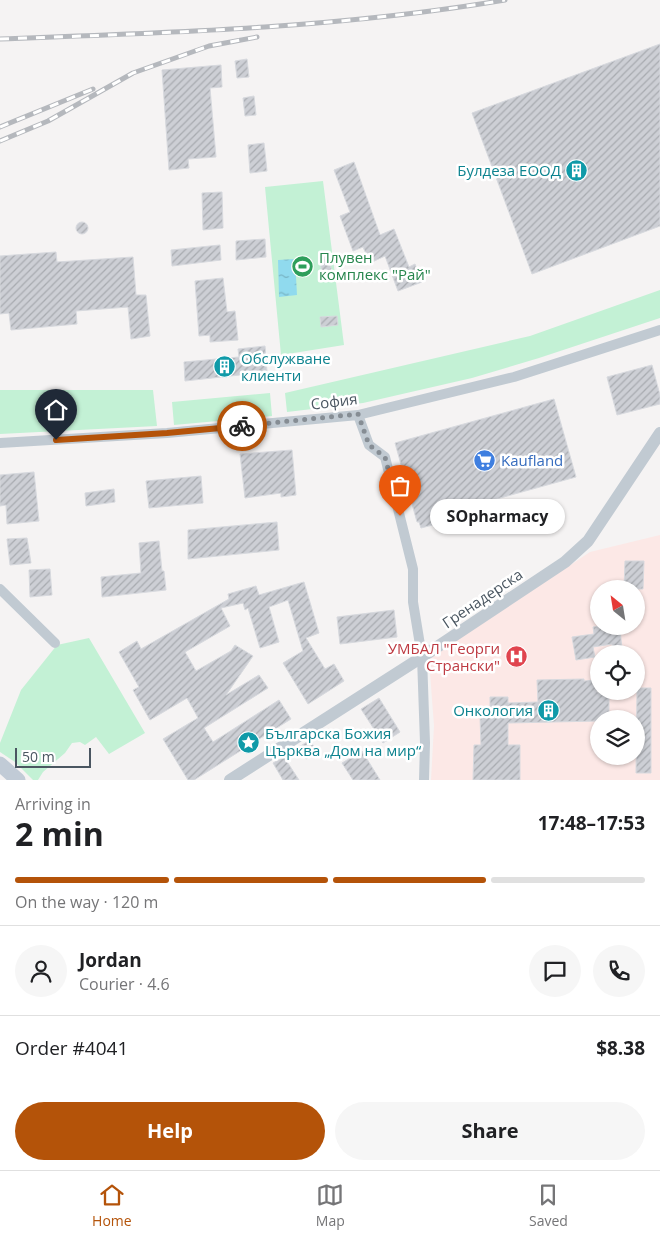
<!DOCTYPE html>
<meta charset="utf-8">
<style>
body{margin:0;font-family:"Open Sans",sans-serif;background:#f6f6f6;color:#202124;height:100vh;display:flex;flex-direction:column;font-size:19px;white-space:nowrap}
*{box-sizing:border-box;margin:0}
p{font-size:16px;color:#757577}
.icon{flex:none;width:28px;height:28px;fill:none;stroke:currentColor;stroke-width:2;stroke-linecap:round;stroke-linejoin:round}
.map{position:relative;height:780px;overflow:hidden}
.side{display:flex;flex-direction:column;background:#fff;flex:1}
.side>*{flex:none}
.needle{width:32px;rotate:330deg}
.tools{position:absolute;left:590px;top:580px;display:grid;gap:10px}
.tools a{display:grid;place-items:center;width:55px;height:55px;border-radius:50%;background:#fff;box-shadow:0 1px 4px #0004;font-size:25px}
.scale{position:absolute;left:15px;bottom:12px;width:76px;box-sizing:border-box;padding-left:5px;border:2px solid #4a5661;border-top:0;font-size:14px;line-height:18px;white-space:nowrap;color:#4a5661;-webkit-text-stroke:4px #fff;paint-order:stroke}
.pin{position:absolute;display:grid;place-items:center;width:42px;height:42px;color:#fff;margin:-51px -21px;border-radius:50% 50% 50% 0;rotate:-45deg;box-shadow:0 0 5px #0007}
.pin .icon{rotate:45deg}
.courier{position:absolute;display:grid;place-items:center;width:50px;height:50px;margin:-25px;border:4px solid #b45309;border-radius:50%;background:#fff;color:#222;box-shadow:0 1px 6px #0007}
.bubble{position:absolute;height:35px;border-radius:18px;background:#fff;box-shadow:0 1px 4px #0004;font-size:16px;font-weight:700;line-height:35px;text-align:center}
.overview em{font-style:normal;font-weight:700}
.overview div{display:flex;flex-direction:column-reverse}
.overview{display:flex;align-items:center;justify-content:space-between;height:85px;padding:0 15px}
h1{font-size:32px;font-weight:700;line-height:38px}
.bar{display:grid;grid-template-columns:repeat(4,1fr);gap:8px 5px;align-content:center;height:60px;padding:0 15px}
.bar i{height:6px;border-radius:4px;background:#e0e0e0}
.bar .selected{background:#b45309}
.bar p{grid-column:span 4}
.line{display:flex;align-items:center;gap:12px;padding:0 15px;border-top:1px solid #e0e0e0}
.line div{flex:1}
.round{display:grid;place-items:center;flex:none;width:52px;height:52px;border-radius:26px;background:#f6f6f6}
.button{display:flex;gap:10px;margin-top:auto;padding:10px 15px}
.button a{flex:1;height:58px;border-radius:30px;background:#b45309;color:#fff;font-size:20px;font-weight:700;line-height:58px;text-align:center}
.button a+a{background:#f6f6f6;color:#202124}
.menu{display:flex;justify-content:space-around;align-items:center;height:70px;border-top:1px solid #e0e0e0;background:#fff;font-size:14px;color:#757577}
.menu a{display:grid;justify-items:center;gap:2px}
.menu .selected{color:#b45309}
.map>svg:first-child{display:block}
</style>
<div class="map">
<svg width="660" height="780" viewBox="0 0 660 780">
<defs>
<pattern id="water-ripples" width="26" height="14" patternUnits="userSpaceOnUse" patternTransform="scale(1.25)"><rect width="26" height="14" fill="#90daee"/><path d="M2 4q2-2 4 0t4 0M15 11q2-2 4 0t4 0" fill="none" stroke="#78b4c4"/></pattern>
<pattern id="building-hatch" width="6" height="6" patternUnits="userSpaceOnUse" patternTransform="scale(1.25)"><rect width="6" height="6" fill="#cdcfd5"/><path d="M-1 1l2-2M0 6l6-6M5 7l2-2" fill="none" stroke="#a8abb0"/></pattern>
</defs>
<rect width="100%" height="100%" fill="#f5f3f3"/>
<path fill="#fce8e6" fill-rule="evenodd" d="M 660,535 L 660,780 L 431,780 L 434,726 L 429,659 L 590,552 ZM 599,589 L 636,589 L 636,626 L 599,626 ZM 599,654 L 636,654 L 636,691 L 599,691 ZM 599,719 L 636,719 L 636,756 L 599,756 Z"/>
<path fill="#c3f1d5" d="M 323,181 L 344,345 L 281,355 L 265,187 Z
M 660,290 L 660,318 L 539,358 L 472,378 L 363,403 L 287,412 L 285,393 L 530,336 Z
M 0,390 L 153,390 L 157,426 L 0,434 Z
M 270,393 L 272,416 L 174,425 L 172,402 Z
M 89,638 L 145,733 L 109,754 L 96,737 L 85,745 L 80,742 L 72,743 L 65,753 L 43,772 L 38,780 L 33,780 L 15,762 L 0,752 L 0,743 L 21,690 L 57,645 Z"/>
<path fill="url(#water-ripples)" d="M 295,259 L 297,295 L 279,297 L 278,260 Z"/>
<path fill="url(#building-hatch)" stroke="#d7d9de" d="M 660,44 L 660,226 L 532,274 L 472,113 Z
M 247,59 L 249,77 L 237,78 L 235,61 Z
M 221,65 L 222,87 L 210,88 L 216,157 L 188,159 L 189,168 L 169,170 L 162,70 Z
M 254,96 L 256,115 L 245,116 L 243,98 Z
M 264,143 L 267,171 L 250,173 L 248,145 Z
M 354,162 L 380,235 L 394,229 L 409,267 L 415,264 L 422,282 L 398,291 L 385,256 L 370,263 L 363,247 L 353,251 L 340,216 L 350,212 L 334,170 Z
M 222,192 L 223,228 L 203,230 L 202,193 Z
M76 228a6 6 0 1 1 12 0a6 6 0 1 1-12 0Z
M 265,239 L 266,257 L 236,260 L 236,241 Z
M 220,245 L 221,260 L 172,266 L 171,250 Z
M 328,251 L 332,273 L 322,275 L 319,252 Z
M 56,252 L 57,262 L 133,257 L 136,295 L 146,295 L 150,336 L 131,339 L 128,307 L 76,311 L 77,324 L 11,330 L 9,313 L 0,314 L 0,256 Z
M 223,278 L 227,312 L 235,311 L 238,340 L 210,342 L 210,335 L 199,336 L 195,281 Z
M 337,316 L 338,325 L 321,327 L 320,317 Z
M 265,346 L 267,372 L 185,381 L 184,362 L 239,357 L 238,349 Z
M 652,365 L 660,395 L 660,404 L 617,415 L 607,377 Z
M 554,399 L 576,477 L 446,513 L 448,521 L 421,528 L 419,522 L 417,522 L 395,443 Z
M 292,450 L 296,495 L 281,497 L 281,493 L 245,498 L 240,454 Z
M 34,472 L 39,521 L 7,524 L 6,505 L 0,506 L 0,475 Z
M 201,476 L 203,503 L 149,508 L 146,481 Z
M 114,489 L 115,502 L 86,506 L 85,493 Z
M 277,522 L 279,550 L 188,559 L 188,530 Z
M 27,538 L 31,563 L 10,565 L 7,539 Z
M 159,541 L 162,571 L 164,571 L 166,590 L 102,597 L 101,577 L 141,573 L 139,543 Z
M 625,561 L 644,561 L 643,589 L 624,589 Z
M 50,569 L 52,595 L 30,597 L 29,570 Z
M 304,582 L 319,633 L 306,638 L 325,669 L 334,664 L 344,681 L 308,704 L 283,663 L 303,651 L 288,600 L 269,607 L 279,642 L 260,648 L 248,608 L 245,610 L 243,603 L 221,608 L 230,626 L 185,652 L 196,671 L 231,651 L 235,645 L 253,656 L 226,695 L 259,675 L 268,688 L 204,728 L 213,742 L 279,700 L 291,719 L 194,780 L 188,780 L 163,739 L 198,718 L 196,714 L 187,698 L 150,720 L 133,690 L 139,687 L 119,652 L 137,641 L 141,649 L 229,599 L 228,594 L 256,586 L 259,595 Z
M 394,610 L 397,637 L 340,644 L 337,617 Z
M 601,626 L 607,626 L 608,632 L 620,630 L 622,648 L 613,649 L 612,644 L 593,647 L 595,657 L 576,660 L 572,637 L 594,634 L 593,627 Z
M 584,679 L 584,681 L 597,680 L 597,692 L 609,692 L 609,719 L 599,719 L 599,721 L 508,723 L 508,745 L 520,745 L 520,780 L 473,780 L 474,745 L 481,745 L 480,717 L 490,717 L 490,697 L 508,697 L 508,703 L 538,702 L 537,680 Z
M 637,688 L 651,688 L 651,773 L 636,773 Z
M 379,698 L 400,732 L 383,743 L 361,709 Z
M 310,740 L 317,752 L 306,759 L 299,747 Z
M 362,751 L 380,780 L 353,780 L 342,763 Z
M 284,757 L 299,780 L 283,780 L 273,763 Z"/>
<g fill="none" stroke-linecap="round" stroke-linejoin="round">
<path stroke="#c1cad2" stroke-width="10" d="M 358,415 L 369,445 L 385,457 L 413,569 L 413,602 L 422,657 L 425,743 L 424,780
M 0,443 L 167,433 L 358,415 L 514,377 L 660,330
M 0,589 L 55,643"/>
<path stroke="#c1cad2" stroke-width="12" d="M 230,780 L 422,657 L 565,562 L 588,541 L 660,433"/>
<path stroke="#c1cbd6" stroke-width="15" d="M 0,764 L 18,780"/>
<defs>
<path id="rail" d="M 0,39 C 169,33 339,28 505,0
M 0,127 L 93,89
M 0,141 L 48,121 L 133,73 L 209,46 L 257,37"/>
</defs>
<use href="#rail" stroke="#b5b8bd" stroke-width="5"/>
<use href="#rail" stroke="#fff" stroke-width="3" stroke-dasharray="9" stroke-linecap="butt"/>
</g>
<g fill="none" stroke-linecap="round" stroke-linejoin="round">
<path stroke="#868d94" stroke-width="5" stroke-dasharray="0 9" d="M 242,426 L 358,414 L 369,445 L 385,457 L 400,516"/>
<path stroke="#b45309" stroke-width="6" d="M 56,440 L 167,433 L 242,426"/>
</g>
<defs>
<symbol id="building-disc" viewBox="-11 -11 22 22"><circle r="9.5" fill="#0f9aa8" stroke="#fff"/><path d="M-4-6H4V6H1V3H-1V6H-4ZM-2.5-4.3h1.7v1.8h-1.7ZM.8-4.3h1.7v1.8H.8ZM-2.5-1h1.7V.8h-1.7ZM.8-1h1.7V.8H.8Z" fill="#fff"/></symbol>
<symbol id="stadium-disc" viewBox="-11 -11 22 22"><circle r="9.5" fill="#2e9e5b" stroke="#fff"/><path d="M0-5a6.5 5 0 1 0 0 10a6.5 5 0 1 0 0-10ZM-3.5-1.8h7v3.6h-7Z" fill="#fff"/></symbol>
<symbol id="supermarket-disc" viewBox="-11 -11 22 22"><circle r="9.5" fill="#3f7fe0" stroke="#fff"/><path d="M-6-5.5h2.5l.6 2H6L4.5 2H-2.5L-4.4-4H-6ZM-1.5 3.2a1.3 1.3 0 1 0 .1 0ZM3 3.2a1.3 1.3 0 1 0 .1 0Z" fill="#fff"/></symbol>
<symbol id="hospital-disc" viewBox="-11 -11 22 22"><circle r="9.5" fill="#e0444e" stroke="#fff"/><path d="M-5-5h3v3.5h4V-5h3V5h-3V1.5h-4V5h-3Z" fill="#fff"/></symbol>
<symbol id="sight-disc" viewBox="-11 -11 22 22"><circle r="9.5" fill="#0f9aa8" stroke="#fff"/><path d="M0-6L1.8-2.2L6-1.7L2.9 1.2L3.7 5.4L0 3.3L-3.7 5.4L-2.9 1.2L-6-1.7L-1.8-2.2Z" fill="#fff"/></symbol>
</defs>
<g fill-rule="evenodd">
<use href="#building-disc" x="564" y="158" width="25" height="25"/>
<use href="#stadium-disc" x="290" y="254" width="25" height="25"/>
<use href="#building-disc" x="212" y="354" width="25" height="25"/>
<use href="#supermarket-disc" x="472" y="448" width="25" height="25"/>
<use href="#hospital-disc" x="504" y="644" width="25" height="25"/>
<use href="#building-disc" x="536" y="698" width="25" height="25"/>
<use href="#sight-disc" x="236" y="730" width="25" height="25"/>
</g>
<g text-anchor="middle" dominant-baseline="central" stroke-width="5" stroke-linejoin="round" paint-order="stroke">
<g font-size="15" fill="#0d838f" stroke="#fff" text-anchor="end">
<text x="561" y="170">Булдеза ЕООД</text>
<text x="241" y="358" text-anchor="start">Обслужване<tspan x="241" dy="17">клиенти</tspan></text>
<text x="533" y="710">Онкология</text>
<text x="265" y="733" text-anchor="start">Българска Божия<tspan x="265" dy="17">Църква „Дом на мир“</tspan></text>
</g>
<g font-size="15" fill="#27864d" stroke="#fff" text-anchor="start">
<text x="319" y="257">Плувен<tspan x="319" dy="17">комплекс "Рай"</tspan></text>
</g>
<g font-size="15" fill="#4a5661" stroke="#fff">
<text transform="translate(334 401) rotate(-7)">София</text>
<text transform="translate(482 598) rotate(-34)">Гренадерска</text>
</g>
<g font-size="15" fill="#366cbe" stroke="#fff" text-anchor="start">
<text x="501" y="460">Kaufland</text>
</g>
<g font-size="15" fill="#be3a42" stroke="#fff" text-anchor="end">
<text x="500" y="648">УМБАЛ "Георги<tspan x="500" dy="17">Странски"</tspan></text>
</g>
</g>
</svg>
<div class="tools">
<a><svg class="needle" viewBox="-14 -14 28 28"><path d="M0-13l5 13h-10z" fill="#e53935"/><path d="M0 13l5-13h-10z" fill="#757577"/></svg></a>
<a><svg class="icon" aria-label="locate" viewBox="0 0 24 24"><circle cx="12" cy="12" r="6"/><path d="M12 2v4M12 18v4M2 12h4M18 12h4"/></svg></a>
<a><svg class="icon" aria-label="layers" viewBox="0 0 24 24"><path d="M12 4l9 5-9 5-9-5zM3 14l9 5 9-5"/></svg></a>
</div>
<div class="scale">50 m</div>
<div class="pin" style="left:400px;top:516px;background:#ea580c"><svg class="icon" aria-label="bag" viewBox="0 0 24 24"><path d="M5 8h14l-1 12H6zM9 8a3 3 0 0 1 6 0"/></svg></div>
<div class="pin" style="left:56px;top:440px;background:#1f2937"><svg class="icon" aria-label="home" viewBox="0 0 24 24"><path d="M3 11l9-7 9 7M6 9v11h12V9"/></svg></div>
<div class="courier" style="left:242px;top:426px"><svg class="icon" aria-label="bike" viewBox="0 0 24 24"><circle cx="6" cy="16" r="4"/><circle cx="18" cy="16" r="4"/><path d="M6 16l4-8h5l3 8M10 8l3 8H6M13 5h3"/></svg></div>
<div class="bubble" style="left:430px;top:499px;width:135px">SOpharmacy</div>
</div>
<section class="side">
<div class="overview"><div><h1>2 min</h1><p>Arriving in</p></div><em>17:48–17:53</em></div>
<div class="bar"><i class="selected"></i><i class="selected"></i><i class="selected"></i><i></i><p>On the way · 120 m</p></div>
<div class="line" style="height:90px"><a class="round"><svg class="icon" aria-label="person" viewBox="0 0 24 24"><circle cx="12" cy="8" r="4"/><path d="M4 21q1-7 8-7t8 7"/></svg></a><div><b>Jordan</b><p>Courier · 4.6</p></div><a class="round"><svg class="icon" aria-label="chat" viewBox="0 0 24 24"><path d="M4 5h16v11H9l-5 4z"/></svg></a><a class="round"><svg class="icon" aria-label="phone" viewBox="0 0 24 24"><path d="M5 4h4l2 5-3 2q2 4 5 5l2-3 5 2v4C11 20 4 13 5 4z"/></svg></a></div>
<div class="line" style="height:65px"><div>Order #4041</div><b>$8.38</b></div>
<div class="button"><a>Help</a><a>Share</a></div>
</section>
<nav class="menu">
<a class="selected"><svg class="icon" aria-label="home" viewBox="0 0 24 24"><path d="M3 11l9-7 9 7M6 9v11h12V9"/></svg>Home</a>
<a><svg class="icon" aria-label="map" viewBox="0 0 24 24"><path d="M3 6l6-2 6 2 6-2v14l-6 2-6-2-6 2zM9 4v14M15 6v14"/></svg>Map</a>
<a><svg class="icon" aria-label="saved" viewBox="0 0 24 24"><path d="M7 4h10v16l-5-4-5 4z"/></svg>Saved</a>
</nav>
